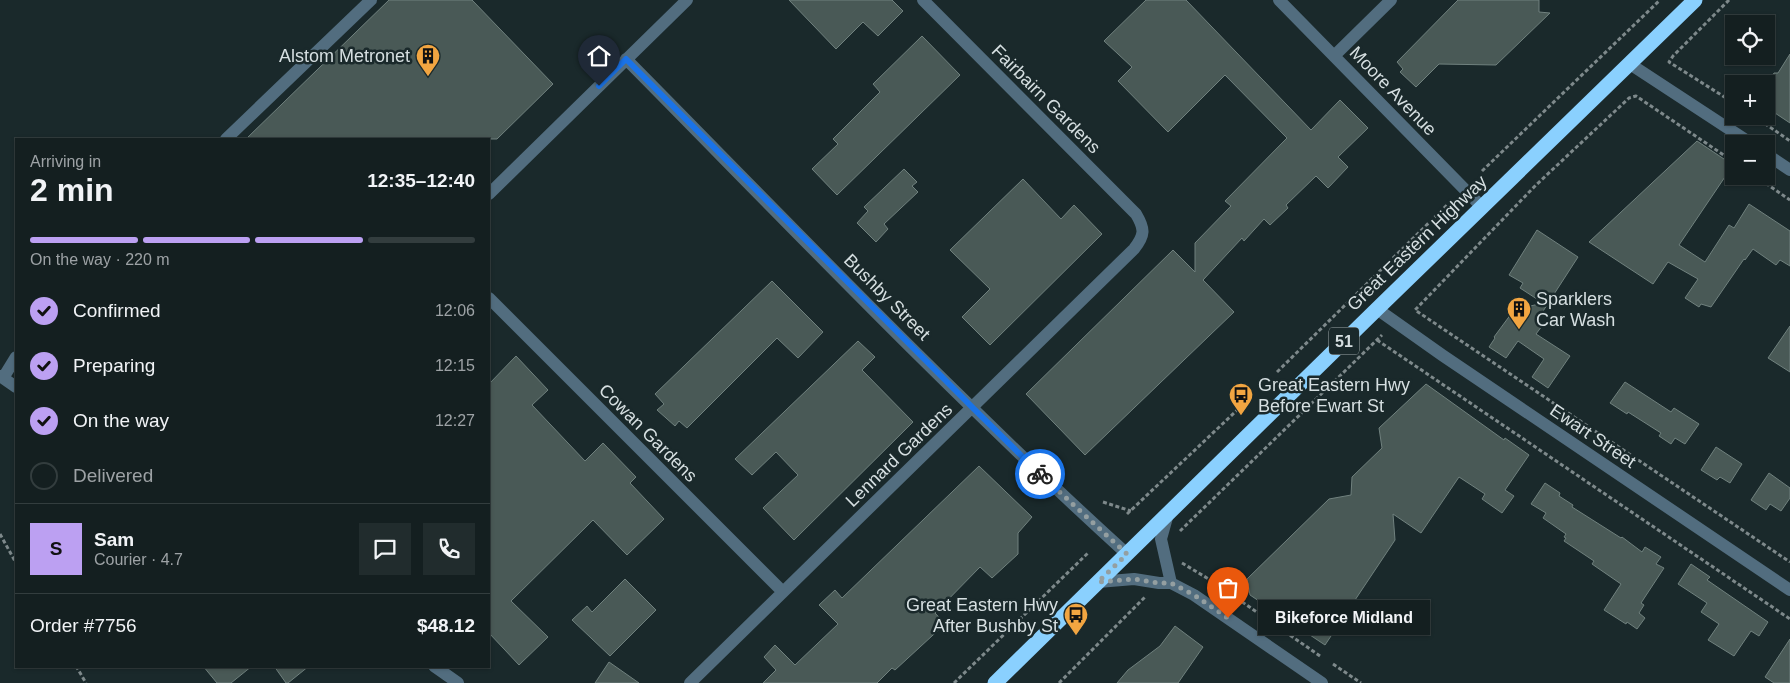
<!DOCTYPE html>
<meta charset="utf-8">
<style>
body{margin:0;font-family:Arial,sans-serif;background:#212c2d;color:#f1f3f6;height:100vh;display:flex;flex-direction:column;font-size:19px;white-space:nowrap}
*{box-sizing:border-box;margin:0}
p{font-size:16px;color:#9da2a5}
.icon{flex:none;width:28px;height:28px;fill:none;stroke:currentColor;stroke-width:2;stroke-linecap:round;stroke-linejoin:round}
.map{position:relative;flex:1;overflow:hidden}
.side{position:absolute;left:15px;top:138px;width:475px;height:530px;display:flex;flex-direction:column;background:#141f20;border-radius:0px;box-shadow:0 1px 4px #0004,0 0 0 1px #333d3e}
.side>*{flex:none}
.fabs{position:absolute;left:1725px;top:15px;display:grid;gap:10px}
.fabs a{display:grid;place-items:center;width:50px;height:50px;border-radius:0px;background:#141f20;box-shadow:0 1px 4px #0004,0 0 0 1px #333d3e;font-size:25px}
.pin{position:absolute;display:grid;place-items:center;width:42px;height:42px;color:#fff;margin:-51px -21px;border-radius:50% 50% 50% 0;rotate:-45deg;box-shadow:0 0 5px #0007}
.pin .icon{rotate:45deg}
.courier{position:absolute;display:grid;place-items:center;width:50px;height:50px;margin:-25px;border:4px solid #1a73e8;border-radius:50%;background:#fff;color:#222;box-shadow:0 1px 6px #0007}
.bubble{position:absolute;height:35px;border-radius:0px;background:#141f20;box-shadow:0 1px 4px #0004,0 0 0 1px #333d3e;font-size:16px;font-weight:700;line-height:35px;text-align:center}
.overview em{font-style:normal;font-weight:700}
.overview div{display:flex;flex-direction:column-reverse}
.overview{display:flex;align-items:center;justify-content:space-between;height:85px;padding:0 15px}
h1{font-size:32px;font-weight:700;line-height:38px}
.bar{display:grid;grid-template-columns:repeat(4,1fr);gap:8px 5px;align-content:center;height:60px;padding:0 15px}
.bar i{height:6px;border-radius:4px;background:#333d3e}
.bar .current{background:#bca0f2}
.bar p{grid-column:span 4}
.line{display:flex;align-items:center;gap:12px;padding:0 15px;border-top:1px solid #333d3e}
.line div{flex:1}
.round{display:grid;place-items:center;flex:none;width:52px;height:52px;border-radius:0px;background:#212c2d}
ol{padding:0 15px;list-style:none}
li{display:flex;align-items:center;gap:15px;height:55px}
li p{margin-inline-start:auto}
li .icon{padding:5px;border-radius:50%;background:#bca0f2;color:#111;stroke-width:4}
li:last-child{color:#9da2a5}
li i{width:28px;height:28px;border:2px solid #333d3e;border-radius:50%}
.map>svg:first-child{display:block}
</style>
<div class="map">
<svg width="1790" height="683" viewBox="0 0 1790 683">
<rect width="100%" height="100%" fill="#1a292b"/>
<path fill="#495956" stroke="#70817e" d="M 389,0 L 472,0 L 553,84 L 497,139 L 246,139 Z
M 789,0 L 892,0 L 903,11 L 878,36 L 863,22 L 836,49 Z
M 1146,0 L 1186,0 L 1311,130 L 1340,100 L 1368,128 L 1338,157 L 1348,167 L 1328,188 L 1316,176 L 1286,205 L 1288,208 L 1270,225 L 1264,219 L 1244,241 L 1242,238 L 1203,280 L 1234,312 L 1085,455 L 1026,394 L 1173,250 L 1195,272 L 1195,243 L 1231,206 L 1225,201 L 1287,138 L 1225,75 L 1168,132 L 1118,81 L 1132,67 L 1104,41 Z
M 1458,0 L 1539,0 L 1539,12 L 1550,13 L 1496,65 L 1439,64 L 1416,87 L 1400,72 L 1403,69 L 1397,62 Z
M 922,36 L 960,75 L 837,195 L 812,169 L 838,144 L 833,139 L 880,92 L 873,84 Z
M 1790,54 L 1790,123 L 1766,107 L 1766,100 L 1770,94 L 1767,84 L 1774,73 L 1778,73 Z
M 1697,141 L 1733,165 L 1679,245 L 1705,262 L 1729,225 L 1734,228 L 1749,204 L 1790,231 L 1790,266 L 1780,260 L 1776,265 L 1753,249 L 1745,260 L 1744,259 L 1711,307 L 1701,304 L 1699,307 L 1685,298 L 1698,279 L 1668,262 L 1653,284 L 1589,242 Z
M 904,169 L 917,182 L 912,186 L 918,192 L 884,224 L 888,229 L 876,242 L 857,223 L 868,211 L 864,207 Z
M 1023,179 L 1061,219 L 1074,205 L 1102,234 L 990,345 L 962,317 L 990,289 L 950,250 Z
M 1537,230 L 1578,257 L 1536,322 L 1542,326 L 1536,334 L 1570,356 L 1548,388 L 1532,377 L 1544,359 L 1518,341 L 1506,358 L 1489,347 L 1495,338 L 1494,337 L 1514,310 L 1543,303 L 1520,288 L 1523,283 L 1509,275 Z
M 772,281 L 823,332 L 798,358 L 777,338 L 687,428 L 679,421 L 675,426 L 657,410 L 664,404 L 655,394 Z
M 1790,326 L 1790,372 L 1768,358 Z
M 858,341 L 875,357 L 862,370 L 913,422 L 794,540 L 763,508 L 798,475 L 776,452 L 752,475 L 735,459 Z
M 516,356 L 548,390 L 532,405 L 585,461 L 603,443 L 636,477 L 630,483 L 664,519 L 627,555 L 593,520 L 511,601 L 548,637 L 519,665 L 489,633 L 489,384 Z
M 1625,382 L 1671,412 L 1674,408 L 1699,424 L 1685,444 L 1675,438 L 1671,444 L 1659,436 L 1661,433 L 1628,412 L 1627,414 L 1610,403 Z
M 1426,384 L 1504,440 L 1505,438 L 1529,455 L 1505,490 L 1514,496 L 1502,513 L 1482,499 L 1485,494 L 1459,477 L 1421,533 L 1393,514 L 1395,540 L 1325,645 L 1250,595 L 1247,579 L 1329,499 L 1351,495 L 1352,477 L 1382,448 L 1379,428 Z
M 1716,447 L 1742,464 L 1730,483 L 1720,477 L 1717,480 L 1701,470 Z
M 979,466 L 1032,517 L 1018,533 L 1018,554 L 992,578 L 980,567 L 935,613 L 945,624 L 895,670 L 892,668 L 877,683 L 763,683 L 776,670 L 764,657 L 775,645 L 795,665 L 838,624 L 819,605 L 835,590 L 842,598 Z
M 1769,473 L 1790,488 L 1790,498 L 1781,511 L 1770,504 L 1766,510 L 1751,500 Z
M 1545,483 L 1560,493 L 1559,496 L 1573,505 L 1572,507 L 1621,538 L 1622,537 L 1642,552 L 1645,547 L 1661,557 L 1656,564 L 1664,568 L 1641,603 L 1644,605 L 1639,613 L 1645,618 L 1637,629 L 1627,622 L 1626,624 L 1604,610 L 1621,584 L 1592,564 L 1594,561 L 1564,541 L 1566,538 L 1564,537 L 1566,534 L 1543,518 L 1546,513 L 1531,504 Z
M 1691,564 L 1710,577 L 1707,580 L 1768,622 L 1759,636 L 1751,631 L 1734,656 L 1708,640 L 1719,624 L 1701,612 L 1707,603 L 1678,584 Z
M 625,579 L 656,610 L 610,656 L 572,620 L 587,606 L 592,612 Z
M 1175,626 L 1203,647 L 1178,683 L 1117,683 L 1128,670 L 1160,646 Z
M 1790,639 L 1790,683 L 1774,683 L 1765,677 Z
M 609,662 L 639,683 L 595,683 Z
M 203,666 L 252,666 L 231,683 L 217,683 Z
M 274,666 L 309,666 L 288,683 L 286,683 Z"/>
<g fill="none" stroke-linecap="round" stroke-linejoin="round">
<path stroke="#7e898b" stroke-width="3" stroke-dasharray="4 2.5" stroke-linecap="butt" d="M 1729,0 L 1673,56 L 1669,62 L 1734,103
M 1754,116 L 1790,141
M 1734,162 L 1636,96 L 1629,98 L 1536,185 L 1415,310 L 1790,562
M 1482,171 L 1660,0
M 1755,176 L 1790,200
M 1377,340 L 1790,619
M 1277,372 L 1448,204
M 1103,502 L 1131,511
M 1127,514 L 1251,397
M 1180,531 L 1382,335
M 0,534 L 16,563
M 1182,563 L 1212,581 L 1320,656
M 1333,664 L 1361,683
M 76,666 L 86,683
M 954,683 L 1089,552
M 1059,683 L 1145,597"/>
<path stroke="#526d7f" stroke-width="12" d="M 1279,0 L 1482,207
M 1334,56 L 1391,0
M 626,59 C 791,226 953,396 1127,554
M 1630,64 L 1752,144
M 226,139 L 371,0
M 1766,154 L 1790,170
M 489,194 L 687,0
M 489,298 L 783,592
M 1377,309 L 1442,355 L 1790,590
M 0,376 L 16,387
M 3,378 L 16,357
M 1168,514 L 1161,539 L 1171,583
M 1098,582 L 1134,579 L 1159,583 L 1171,583 L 1194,595 L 1322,683
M 434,666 L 458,683
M 690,683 L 1134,249 C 1145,235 1145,229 1136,214 L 923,0"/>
<path stroke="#8ad0fe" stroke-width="15" d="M 995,683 L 1377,309 L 1695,0"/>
</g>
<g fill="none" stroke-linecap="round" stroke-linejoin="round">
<path stroke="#949fa1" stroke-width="5" stroke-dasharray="0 9" d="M 1040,474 L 1127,554 L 1098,582 L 1134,579 L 1159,583 L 1171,583 L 1194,595 L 1228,618"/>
<path stroke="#1a73e8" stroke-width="6" d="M 599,86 L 626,59 L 973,408 L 1040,474"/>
</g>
<defs>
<symbol id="building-pin" viewBox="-11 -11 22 30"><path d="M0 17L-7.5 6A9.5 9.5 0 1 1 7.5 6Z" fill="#f2a541" stroke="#1a292b"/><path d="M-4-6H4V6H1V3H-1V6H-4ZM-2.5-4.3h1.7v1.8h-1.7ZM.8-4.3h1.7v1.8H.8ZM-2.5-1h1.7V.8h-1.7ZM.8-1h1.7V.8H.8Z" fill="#111"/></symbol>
<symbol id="bus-pin" viewBox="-11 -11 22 30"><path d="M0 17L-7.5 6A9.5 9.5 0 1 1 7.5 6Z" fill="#f2a541" stroke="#1a292b"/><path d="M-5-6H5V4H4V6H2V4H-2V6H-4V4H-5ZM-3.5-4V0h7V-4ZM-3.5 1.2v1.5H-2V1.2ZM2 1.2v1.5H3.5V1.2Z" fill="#111"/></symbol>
</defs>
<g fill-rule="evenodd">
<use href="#building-pin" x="414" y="42" width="28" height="38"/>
<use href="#building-pin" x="1505" y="295" width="28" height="38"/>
<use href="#bus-pin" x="1227" y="381" width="28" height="38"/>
<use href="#bus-pin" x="1062" y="601" width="28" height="38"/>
</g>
<g text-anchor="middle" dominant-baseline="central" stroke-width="5" stroke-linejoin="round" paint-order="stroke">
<rect fill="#1a292b" stroke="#9ea8aa" stroke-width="1" x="1329" y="327.5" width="30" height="27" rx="4"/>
<g font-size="16" font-weight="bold" fill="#d6dfe1">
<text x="1344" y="341">51</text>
</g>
<g font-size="18" fill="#d6dfe1" stroke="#1a292b" text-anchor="end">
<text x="410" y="56">Alstom Metronet</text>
<text x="1536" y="299" text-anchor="start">Sparklers<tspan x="1536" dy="21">Car Wash</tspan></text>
<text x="1258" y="385" text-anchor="start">Great Eastern Hwy<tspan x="1258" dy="21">Before Ewart St</tspan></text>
<text x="1058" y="605">Great Eastern Hwy<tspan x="1058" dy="21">After Bushby St</tspan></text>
</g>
<g font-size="18" fill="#d6dfe1" stroke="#1a292b">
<text transform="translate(1393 91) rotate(46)">Moore Avenue</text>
<text transform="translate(1046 99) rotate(45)">Fairbairn Gardens</text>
<text transform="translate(1417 243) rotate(-44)">Great Eastern Highway</text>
<text transform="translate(887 297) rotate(45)">Bushby Street</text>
<text transform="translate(648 433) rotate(45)">Cowan Gardens</text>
<text transform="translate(1593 436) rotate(34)">Ewart Street</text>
<text transform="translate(899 455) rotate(-44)">Lennard Gardens</text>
</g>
</g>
</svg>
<div class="fabs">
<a><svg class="icon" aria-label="locate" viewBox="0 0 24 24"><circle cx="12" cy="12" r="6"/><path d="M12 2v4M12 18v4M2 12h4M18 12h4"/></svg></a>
<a>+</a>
<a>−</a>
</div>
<div class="pin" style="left:1228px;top:618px;background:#ea580c"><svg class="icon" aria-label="bag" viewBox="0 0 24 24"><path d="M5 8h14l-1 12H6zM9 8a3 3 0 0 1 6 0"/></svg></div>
<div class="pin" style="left:599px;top:86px;background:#1f2937"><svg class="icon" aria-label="home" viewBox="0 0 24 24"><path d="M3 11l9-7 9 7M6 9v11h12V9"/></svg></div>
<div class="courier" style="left:1040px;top:474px"><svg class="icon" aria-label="bike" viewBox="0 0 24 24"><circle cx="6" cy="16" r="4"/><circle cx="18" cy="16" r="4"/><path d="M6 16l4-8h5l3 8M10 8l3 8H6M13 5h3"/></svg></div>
<div class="bubble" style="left:1258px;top:600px;width:172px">Bikeforce Midland</div>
<section class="side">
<div class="overview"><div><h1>2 min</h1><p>Arriving in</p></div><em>12:35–12:40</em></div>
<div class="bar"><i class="current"></i><i class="current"></i><i class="current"></i><i></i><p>On the way · 220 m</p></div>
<ol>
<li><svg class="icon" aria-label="check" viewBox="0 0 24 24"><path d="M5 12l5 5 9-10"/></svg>Confirmed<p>12:06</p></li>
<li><svg class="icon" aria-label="check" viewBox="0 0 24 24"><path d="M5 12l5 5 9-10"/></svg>Preparing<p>12:15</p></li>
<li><svg class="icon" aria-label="check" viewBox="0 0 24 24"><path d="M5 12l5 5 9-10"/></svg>On the way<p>12:27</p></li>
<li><i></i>Delivered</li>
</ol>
<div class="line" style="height:90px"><b class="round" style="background:#bca0f2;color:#111">S</b><div><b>Sam</b><p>Courier · 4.7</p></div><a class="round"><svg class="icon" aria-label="chat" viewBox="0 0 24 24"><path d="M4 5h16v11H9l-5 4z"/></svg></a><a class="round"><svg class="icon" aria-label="phone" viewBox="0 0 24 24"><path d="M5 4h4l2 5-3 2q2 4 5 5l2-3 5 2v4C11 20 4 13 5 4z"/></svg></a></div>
<div class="line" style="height:65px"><div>Order #7756</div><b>$48.12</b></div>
</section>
</div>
